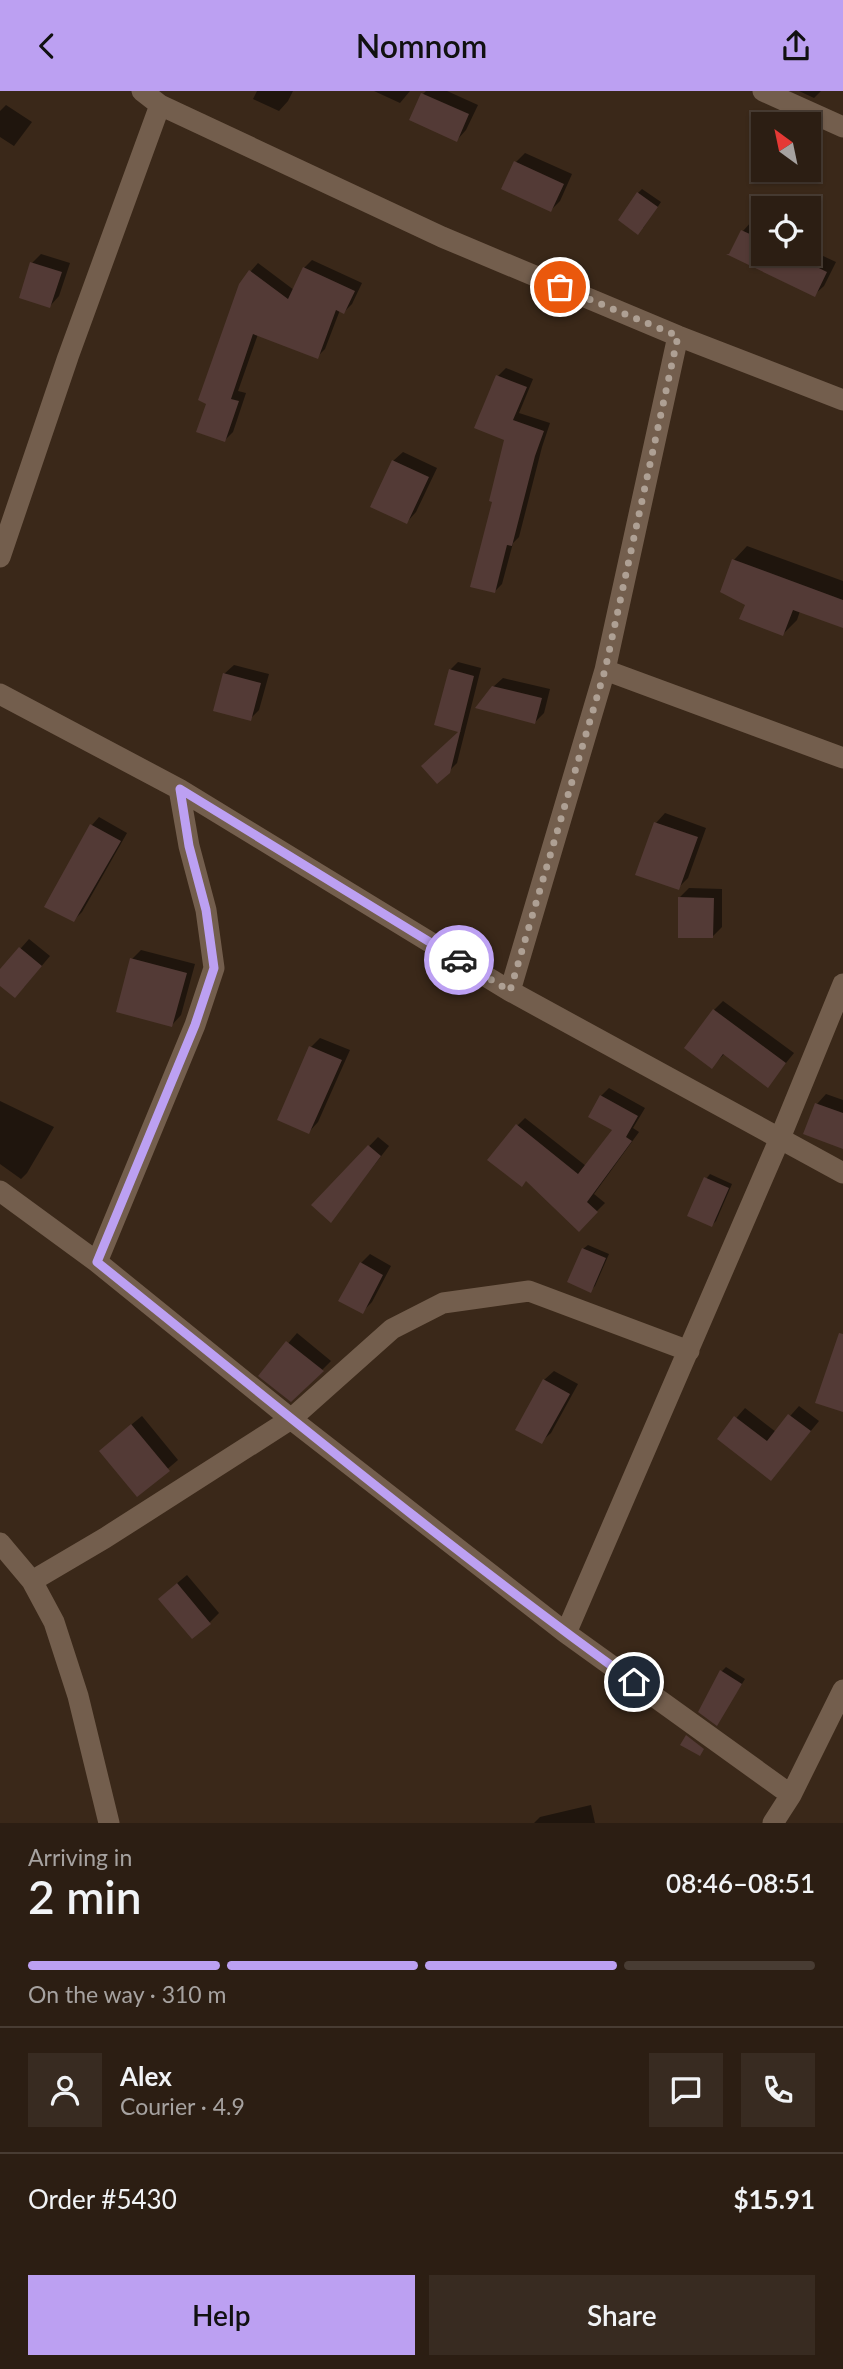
<!DOCTYPE html>
<meta charset="utf-8">
<style>
body{margin:0;font-family:Lato,sans-serif;background:#382b21;color:#f1f3f6;height:100vh;display:flex;flex-direction:column;font-size:26px;white-space:nowrap}
*{box-sizing:border-box;margin:0}
p{font-size:23px;color:#a6a2a0}
.icon{flex:none;width:38px;height:38px;fill:none;stroke:currentColor;stroke-width:2;stroke-linecap:round;stroke-linejoin:round}
.map{position:relative;height:1732px;overflow:hidden}
.drawer{display:flex;flex-direction:column;background:#2c1e13;flex:1}
.drawer>*{flex:none}
.needle{width:46px;rotate:327deg}
.buttons{position:absolute;left:751px;top:21px;display:grid;gap:14px}
.buttons a{display:grid;place-items:center;width:70px;height:70px;border-radius:0px;background:#2c1e13;box-shadow:0 2px 5px #0004,0 0 0 2px #483c33;font-size:35px}
.pin{position:absolute;display:grid;place-items:center;width:60px;height:60px;color:#fff;margin:-30px;border:4px solid #fff;border-radius:50%;box-shadow:0 2px 7px #0007}
.courier{position:absolute;display:grid;place-items:center;width:70px;height:70px;margin:-35px;border:5px solid #bca0f2;border-radius:50%;background:#fff;color:#222;box-shadow:0 2px 9px #0007}
.overview em{font-style:normal;font-weight:600}
.overview div{display:flex;flex-direction:column-reverse}
.overview{display:flex;align-items:center;justify-content:space-between;height:119px;padding:0 28px}
h1{font-size:46px;font-weight:600;line-height:52px}
.bar{display:grid;grid-template-columns:repeat(4,1fr);gap:10px 7px;align-content:center;height:84px;padding:0 28px}
.bar i{height:9px;border-radius:5px;background:#483c33}
.bar .current{background:#bca0f2}
.bar p{grid-column:span 4}
.line{display:flex;align-items:center;gap:18px;padding:0 28px;border-top:2px solid #483c33}
.line div{flex:1}
.round{display:grid;place-items:center;flex:none;width:74px;height:74px;border-radius:0px;background:#382b21}
.button{display:flex;gap:14px;margin-top:auto;padding:14px 28px}
.button a{flex:1;height:80px;border-radius:0px;background:#bca0f2;color:#111;font-size:28px;font-weight:600;line-height:80px;text-align:center}
.button a+a{background:#382b21;color:#f1f3f6}
header{display:flex;justify-content:space-between;align-items:center;height:91px;padding:0 28px;background:#bca0f2;color:#111;font-size:32px;font-weight:600}
.map>svg:first-child{display:block}
</style>
<header><svg class="icon" aria-label="back" viewBox="0 0 24 24"><path d="M15 5l-7 7 7 7"/></svg>Nomnom<svg class="icon" aria-label="share" viewBox="0 0 24 24"><path d="M12 15V3M7 8l5-5 5 5M5 13v7h14v-7"/></svg></header>
<div class="map">
<svg width="843" height="1732" viewBox="0 0 843 1732">
<rect width="100%" height="100%" fill="#3a2819"/>
<path fill="#0007" d="M 257,0 L 293,0 L 288,10 L 279,20 L 253,8 Z
M 374,0 L 410,0 L 400,12 Z
M 426,0 L 447,0 L 478,14 L 466,39 L 457,49 L 423,3 Z
M 799,0 L 821,0 L 814,7 Z
M 6,14 L 32,31 L 14,55 L 0,46 L 0,20 Z
M 525,62 L 572,83 L 560,110 L 551,119 L 516,71 Z
M 642,98 L 661,111 L 643,137 L 638,102 Z
M 752,130 L 763,136 L 763,163 L 808,163 L 808,158 L 836,171 L 824,195 L 814,204 L 731,163 L 743,140 Z
M 41,163 L 70,172 L 59,205 L 50,215 L 32,172 Z
M 312,169 L 362,192 L 352,213 L 344,221 L 340,219 L 325,258 L 317,266 L 258,243 L 238,300 L 246,302 L 233,341 L 225,349 L 198,340 L 251,180 L 258,172 L 294,199 L 304,177 Z
M 506,277 L 533,288 L 519,322 L 550,332 L 542,356 L 519,446 L 513,452 L 502,493 L 495,500 L 494,410 L 506,348 L 477,336 L 498,285 Z
M 403,361 L 437,377 L 416,421 L 407,431 L 393,370 Z
M 747,455 L 843,490 L 843,536 L 800,520 L 797,529 L 783,543 L 747,513 L 734,469 Z
M 458,571 L 481,577 L 457,672 L 449,680 L 431,667 L 461,640 L 436,633 L 450,579 Z
M 234,574 L 269,583 L 259,619 L 250,628 L 224,583 Z
M 503,587 L 550,598 L 544,622 L 535,631 L 493,596 Z
M 665,722 L 706,737 L 688,787 L 678,797 L 656,732 Z
M 99,726 L 127,742 L 82,821 L 74,829 L 92,734 Z
M 689,797 L 722,798 L 722,836 L 712,846 L 680,806 Z
M 29,848 L 50,865 L 24,896 L 0,892 L 0,881 Z
M 141,859 L 195,873 L 181,924 L 172,934 L 132,868 Z
M 723,910 L 794,962 L 768,994 L 725,962 L 712,976 L 714,919 Z
M 320,947 L 350,959 L 318,1031 L 309,1041 L 311,956 Z
M 609,997 L 645,1017 L 633,1037 L 639,1041 L 594,1103 L 605,1112 L 579,1138 L 517,1035 L 525,1027 L 586,1075 L 615,1039 L 601,1005 Z
M 826,1003 L 843,1009 L 843,1056 L 817,1013 Z
M 0,1010 L 54,1036 L 27,1082 L 21,1088 L 0,1073 Z
M 378,1046 L 389,1055 L 331,1130 L 313,1114 Z
M 710,1083 L 732,1093 L 716,1130 L 712,1134 L 706,1088 Z
M 588,1154 L 609,1163 L 595,1195 L 591,1199 L 583,1158 Z
M 370,1163 L 391,1175 L 372,1211 L 362,1221 L 361,1172 Z
M 297,1242 L 331,1270 L 322,1279 L 261,1284 Z
M 554,1280 L 578,1293 L 551,1342 L 541,1351 L 544,1289 Z
M 799,1315 L 819,1330 L 771,1388 L 719,1347 L 745,1317 L 776,1341 Z
M 142,1325 L 178,1369 L 137,1404 L 110,1351 Z
M 187,1484 L 219,1522 L 209,1532 L 169,1499 Z
M 726,1576 L 745,1588 L 717,1632 L 721,1581 Z
M 591,1714 L 595,1732 L 534,1732 L 540,1726 Z"/>
<path fill="#533a36" d="M 421,2 L 469,23 L 457,51 L 409,29 Z
M 514,70 L 564,93 L 551,121 L 501,98 Z
M 637,101 L 658,116 L 638,144 L 618,129 Z
M 741,139 L 763,149 L 763,163 L 790,163 L 827,181 L 815,206 L 726,163 L 729,163 Z
M 30,171 L 62,181 L 50,217 L 19,207 Z
M 303,176 L 355,200 L 344,223 L 336,219 L 318,268 L 253,243 L 231,308 L 239,310 L 225,351 L 196,341 L 206,313 L 198,309 L 239,193 L 249,179 L 288,208 Z
M 496,284 L 527,296 L 513,329 L 544,340 L 535,365 L 512,455 L 507,454 L 495,502 L 470,496 L 492,411 L 489,410 L 504,349 L 474,337 Z
M 392,369 L 429,386 L 407,433 L 370,416 Z
M 732,468 L 843,509 L 843,537 L 793,519 L 783,545 L 739,528 L 745,514 L 720,501 Z
M 449,578 L 474,585 L 450,682 L 437,693 L 421,675 L 458,641 L 434,634 Z
M 223,582 L 261,592 L 251,630 L 213,620 Z
M 492,595 L 542,607 L 535,633 L 475,617 Z
M 654,731 L 698,746 L 679,799 L 635,784 Z
M 90,733 L 121,750 L 74,831 L 44,816 Z
M 678,806 L 714,807 L 713,847 L 678,847 Z
M 19,856 L 42,875 L 15,907 L 0,895 L 0,878 Z
M 130,867 L 187,882 L 172,936 L 116,921 Z
M 713,918 L 786,972 L 768,997 L 723,963 L 712,978 L 684,957 Z
M 309,955 L 342,969 L 309,1043 L 277,1029 Z
M 600,1004 L 638,1025 L 626,1046 L 632,1050 L 587,1111 L 598,1121 L 579,1141 L 526,1090 L 522,1096 L 487,1069 L 516,1033 L 578,1083 L 612,1039 L 588,1026 Z
M 815,1012 L 843,1022 L 843,1058 L 803,1043 Z
M 368,1054 L 381,1065 L 331,1132 L 311,1114 Z
M 704,1086 L 729,1097 L 712,1136 L 687,1125 Z
M 582,1157 L 606,1167 L 591,1202 L 567,1191 Z
M 360,1171 L 383,1184 L 363,1223 L 338,1210 Z
M 839,1242 L 843,1243 L 843,1321 L 815,1312 Z
M 286,1250 L 324,1280 L 291,1311 L 258,1285 Z
M 543,1288 L 570,1303 L 542,1353 L 515,1339 Z
M 788,1323 L 811,1340 L 771,1390 L 717,1348 L 734,1325 L 767,1350 Z
M 131,1333 L 170,1380 L 137,1406 L 99,1360 Z
M 177,1492 L 211,1533 L 192,1548 L 158,1508 Z
M 720,1579 L 742,1593 L 717,1635 L 698,1621 Z
M 686,1644 L 704,1658 L 700,1665 L 680,1654 Z"/>
<g fill="none" stroke-linecap="round" stroke-linejoin="round">
<path stroke="#735e4d" stroke-width="21" d="M 142,0 L 160,14 L 442,146 L 678,245 L 843,309
M 763,0 L 843,36
M 0,466 L 68,266 L 160,14
M 605,579 L 843,667
M 0,603 L 179,698 L 510,900 L 843,1082
M 510,900 L 605,579 L 678,245
M 0,1100 L 97,1171 L 291,1328 L 566,1542 L 791,1704
M 97,1171 L 195,934 L 214,877 L 206,819 L 189,755 L 179,698
M 0,1452 L 32,1490 L 54,1531 L 78,1605 L 109,1732
M 32,1490 L 105,1447 L 291,1328 L 392,1238 L 443,1212 L 529,1200 L 689,1260
M 566,1542 L 780,1047 L 843,893
M 773,1732 L 791,1704 L 843,1599"/>
</g>
<g fill="none" stroke-linecap="round" stroke-linejoin="round">
<path stroke="#aea094" stroke-width="7" stroke-dasharray="0 12.6" d="M 459,869 L 510,900 L 605,579 L 678,245 L 560,196"/>
<path stroke="#bca0f2" stroke-width="9" d="M 459,869 L 180,698 L 189,755 L 206,819 L 214,877 L 195,934 L 97,1171 C 274,1313 449,1458 634,1591"/>
</g>
</svg>
<div class="buttons">
<a><svg class="needle" viewBox="-14 -14 28 28"><path d="M0-13l5 13h-10z" fill="#e53935"/><path d="M0 13l5-13h-10z" fill="#a6a2a0"/></svg></a>
<a><svg class="icon" aria-label="locate" viewBox="0 0 24 24"><circle cx="12" cy="12" r="6"/><path d="M12 2v4M12 18v4M2 12h4M18 12h4"/></svg></a>
</div>
<div class="pin" style="left:560px;top:196px;background:#ea580c"><svg class="icon" aria-label="bag" viewBox="0 0 24 24"><path d="M5 8h14l-1 12H6zM9 8a3 3 0 0 1 6 0"/></svg></div>
<div class="pin" style="left:634px;top:1591px;background:#1f2937"><svg class="icon" aria-label="home" viewBox="0 0 24 24"><path d="M3 11l9-7 9 7M6 9v11h12V9"/></svg></div>
<div class="courier" style="left:459px;top:869px"><svg class="icon" aria-label="car" viewBox="0 0 24 24"><path d="M5 17H2v-5l4-1 3-4h7l3 4 3 1v5h-3M9 17h6M6 11h13"/><circle cx="7" cy="17" r="2"/><circle cx="17" cy="17" r="2"/></svg></div>
</div>
<section class="drawer">
<div class="overview"><div><h1>2 min</h1><p>Arriving in</p></div><em>08:46–08:51</em></div>
<div class="bar"><i class="current"></i><i class="current"></i><i class="current"></i><i></i><p>On the way · 310 m</p></div>
<div class="line" style="height:126px"><a class="round"><svg class="icon" aria-label="person" viewBox="0 0 24 24"><circle cx="12" cy="8" r="4"/><path d="M4 21q1-7 8-7t8 7"/></svg></a><div><b>Alex</b><p>Courier · 4.9</p></div><a class="round"><svg class="icon" aria-label="chat" viewBox="0 0 24 24"><path d="M4 5h16v11H9l-5 4z"/></svg></a><a class="round"><svg class="icon" aria-label="phone" viewBox="0 0 24 24"><path d="M5 4h4l2 5-3 2q2 4 5 5l2-3 5 2v4C11 20 4 13 5 4z"/></svg></a></div>
<div class="line" style="height:91px"><div>Order #5430</div><b>$15.91</b></div>
<div class="button"><a>Help</a><a>Share</a></div>
</section>
